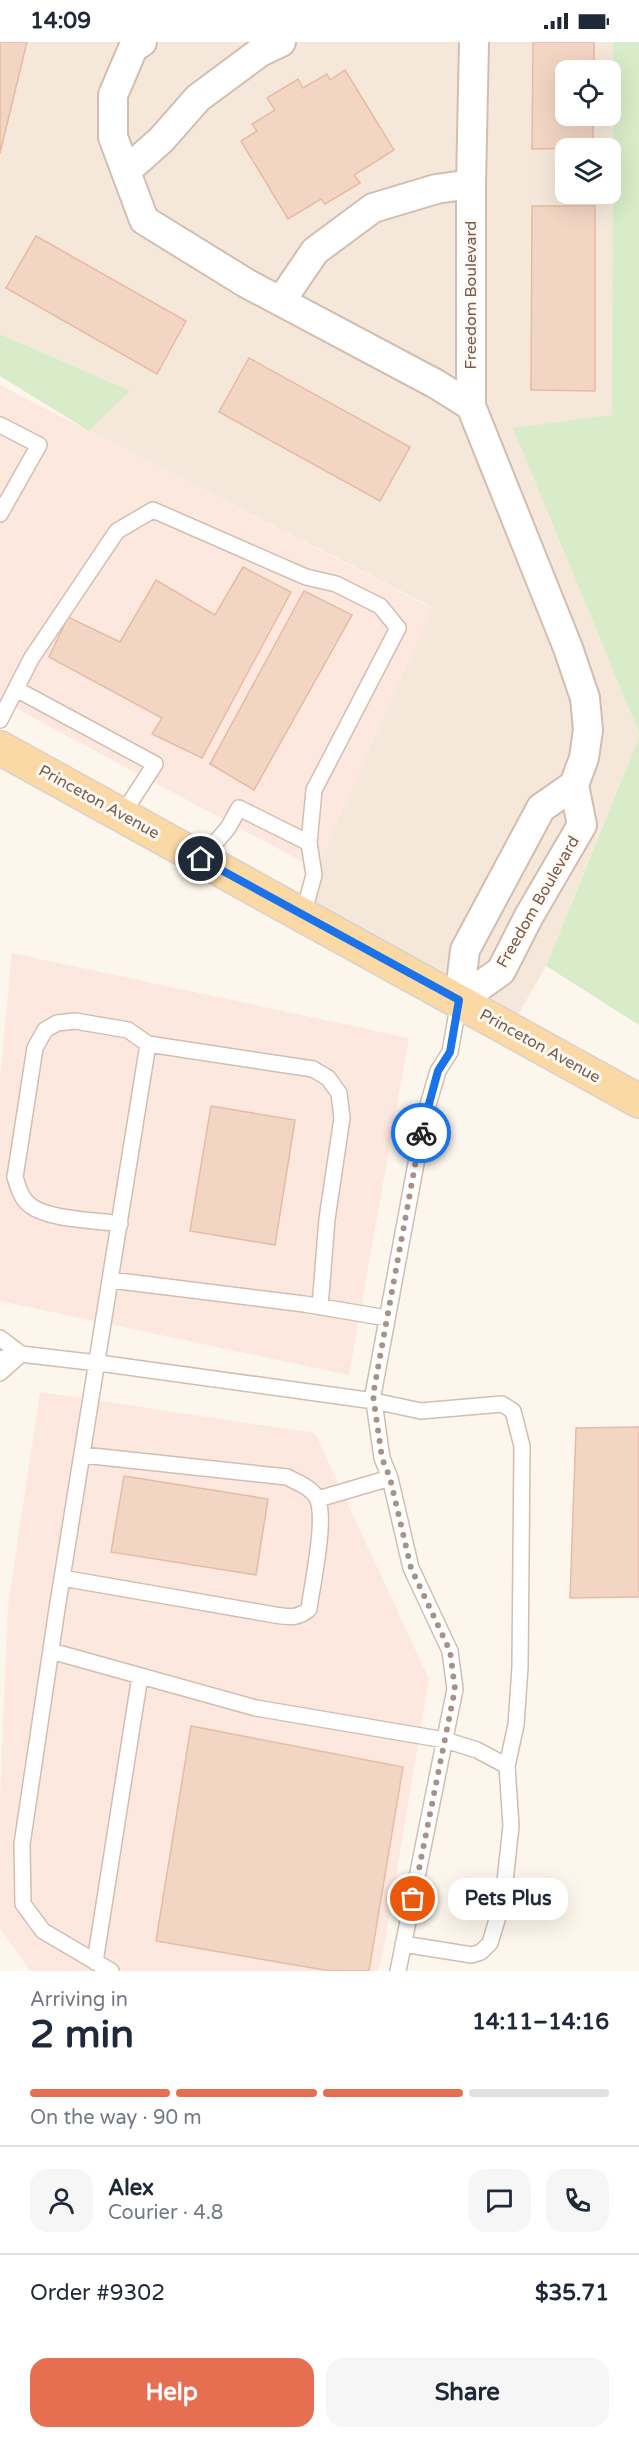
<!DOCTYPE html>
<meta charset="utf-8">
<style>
body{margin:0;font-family:"Varela Round",sans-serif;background:#f6f6f7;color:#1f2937;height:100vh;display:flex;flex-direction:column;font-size:22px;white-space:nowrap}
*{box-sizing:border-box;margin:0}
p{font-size:20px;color:#747a83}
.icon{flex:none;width:33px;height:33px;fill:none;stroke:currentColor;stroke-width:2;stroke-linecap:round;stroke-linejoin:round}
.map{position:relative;height:1929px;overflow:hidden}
.drawer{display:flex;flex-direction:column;background:#fff;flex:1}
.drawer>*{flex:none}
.tools{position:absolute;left:555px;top:18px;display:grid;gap:12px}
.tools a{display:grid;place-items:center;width:66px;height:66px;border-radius:12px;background:#fff;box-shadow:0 6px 24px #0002;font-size:30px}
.pin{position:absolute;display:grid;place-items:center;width:51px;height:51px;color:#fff;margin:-26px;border:3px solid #fff;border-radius:50%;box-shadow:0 2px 6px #0007}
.courier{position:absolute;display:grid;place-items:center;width:60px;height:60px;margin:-30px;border:4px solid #1a73e8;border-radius:50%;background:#fff;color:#222;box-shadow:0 2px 8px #0007}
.bubble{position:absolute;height:42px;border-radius:18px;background:#fff;box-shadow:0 6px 24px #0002;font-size:20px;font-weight:800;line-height:42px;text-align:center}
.summary em{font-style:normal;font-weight:800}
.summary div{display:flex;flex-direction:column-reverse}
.summary{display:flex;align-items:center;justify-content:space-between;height:102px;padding:0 30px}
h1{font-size:39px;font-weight:800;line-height:45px}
.bar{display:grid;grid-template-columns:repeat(4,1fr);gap:9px 6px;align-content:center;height:72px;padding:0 30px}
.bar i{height:8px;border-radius:4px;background:#e0e1e3}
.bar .current{background:#e76f51}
.bar p{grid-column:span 4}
.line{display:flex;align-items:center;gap:15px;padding:0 30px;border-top:2px solid #e0e1e3}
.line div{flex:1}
.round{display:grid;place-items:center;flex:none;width:63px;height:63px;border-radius:18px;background:#f6f6f7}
.button{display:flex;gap:12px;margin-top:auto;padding:12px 30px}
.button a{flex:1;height:69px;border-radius:18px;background:#e76f51;color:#fff;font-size:24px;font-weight:800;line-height:69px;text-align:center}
.button a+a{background:#f6f6f7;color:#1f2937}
.status{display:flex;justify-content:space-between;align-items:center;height:42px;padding:0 30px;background:#fff;direction:ltr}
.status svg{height:16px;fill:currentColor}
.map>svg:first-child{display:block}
</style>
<div class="status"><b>14:09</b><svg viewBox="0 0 49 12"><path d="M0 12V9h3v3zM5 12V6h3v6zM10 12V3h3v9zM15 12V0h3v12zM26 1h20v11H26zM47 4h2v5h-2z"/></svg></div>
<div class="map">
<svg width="639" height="1929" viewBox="0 0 639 1929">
<rect width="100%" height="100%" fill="#fdf6ec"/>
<path fill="#f5e8da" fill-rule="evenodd" d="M 0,0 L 613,0 L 612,373 L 514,387 L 639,691 L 639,696 L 546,924 L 510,987 L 297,870 L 432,565 L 89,389 L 129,349 L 0,292 ZM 566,28 L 610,28 L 610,74 L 566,74 ZM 566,106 L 610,106 L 610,152 L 566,152 Z"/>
<path fill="#fde8e0" d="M 0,343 L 432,566 L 316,827 L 0,658 Z
M 12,911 L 409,996 L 349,1333 L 0,1259 L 0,1036 Z
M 40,1350 L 315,1391 L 429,1637 L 384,1905 L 378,1929 L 30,1929 L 0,1886 L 0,1756 L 8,1564 Z"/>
<path fill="#d8ecc9" d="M 613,0 L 639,0 L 639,691 L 513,386 L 612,373 Z
M 0,292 L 130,349 L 89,389 L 0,334 Z
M 639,696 L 639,983 L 546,924 Z"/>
<path fill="#f3d5c3" stroke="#e6bba3" stroke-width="1.5" d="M 0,0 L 27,0 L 0,111 Z
M 533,0 L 594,0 L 594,28 L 566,28 L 566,74 L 593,74 L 593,106 L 532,107 Z
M 345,28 L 394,108 L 354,133 L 360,141 L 325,162 L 321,157 L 288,177 L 241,99 L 257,89 L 252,82 L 275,68 L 267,56 L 298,37 L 303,46 L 327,32 L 330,38 Z
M 532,164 L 595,164 L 595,349 L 531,348 Z
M 36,194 L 186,279 L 157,332 L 6,246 Z
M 249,316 L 410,405 L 380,459 L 219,370 Z
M 243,525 L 291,550 L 202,716 L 152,692 L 162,676 L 49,615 L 68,575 L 120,600 L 156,538 L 215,573 Z
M 304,549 L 352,573 L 254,748 L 210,722 Z
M 211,1064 L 295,1078 L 275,1203 L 190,1189 Z
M 639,1385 L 639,1555 L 570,1556 L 576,1386 Z
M 124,1434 L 268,1457 L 256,1533 L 111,1510 Z
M 191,1684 L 403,1725 L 369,1929 L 330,1929 L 156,1899 Z"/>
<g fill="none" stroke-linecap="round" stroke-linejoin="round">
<defs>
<path id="service" d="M 0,383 L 39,403 L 0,472
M 16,647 L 155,722 L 122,773
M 0,678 L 31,617 L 117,489 L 153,468 L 306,535 L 336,542 L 380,564 L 398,586 L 314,748 L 309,801
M 201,817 L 228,786 L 239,766 L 309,801 L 314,833 L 303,873
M 120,1182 C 96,1178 50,1178 31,1164 C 21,1157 18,1145 15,1135 L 35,1006 L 45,988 L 57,981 L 75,979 L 128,988 L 148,1002
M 111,1238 L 304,1262 L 387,1276
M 0,1296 L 21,1312
M 0,1317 L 21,1312 L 106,1322 L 374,1359 L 421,1369 L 502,1362 L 513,1369 L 522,1404 L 520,1625 L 516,1683 L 507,1724
M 0,1331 L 19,1314
M 318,1457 L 390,1436
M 62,1536 L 275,1573 C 288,1575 298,1577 309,1567 C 312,1543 327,1476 317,1456 C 311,1445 298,1441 287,1435 L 83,1413
M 51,1609 L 256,1666 L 445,1698 L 477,1708 L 507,1724 L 511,1784 L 503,1858 L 490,1901 L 481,1910 L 472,1913 L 403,1902
M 95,1920 L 140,1634
M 111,1929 L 43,1889 L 23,1862 L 22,1802 L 57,1567 L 148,1002 L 313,1027 L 328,1036 L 339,1051 L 342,1076 L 327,1177 L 320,1265
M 398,1929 L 455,1647 L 450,1609 L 411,1526 L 390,1436 L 382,1416 L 373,1353 L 425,1073 L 438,1029 L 450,1010 L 459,959"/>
<path id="minor" d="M 142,0 L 133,6 L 113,53 L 113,95 L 144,178 L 246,241 L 436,342 L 471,364
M 126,129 L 161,98 L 198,56 L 260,10 L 281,0
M 281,259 L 315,209 L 373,166 L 436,147 L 471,142
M 459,959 L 501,929 L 529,874 L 582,783 L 574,743 L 584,716 L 588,688 L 585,656 L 568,606 L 471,364 L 471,142 L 474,0
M 459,959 L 465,908 L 541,766 L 574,743"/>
<path id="primary" d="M 0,706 L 639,1059"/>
</defs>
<use href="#service" stroke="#d1beb0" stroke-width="18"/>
<use href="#minor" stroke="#d1beb0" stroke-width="32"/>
<use href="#primary" stroke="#dad1cd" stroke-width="36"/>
<use href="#service" stroke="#fff" stroke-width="15"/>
<use href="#minor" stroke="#fff" stroke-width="28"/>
<use href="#primary" stroke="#fbd9a5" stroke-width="33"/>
</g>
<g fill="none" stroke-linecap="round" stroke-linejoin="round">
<path stroke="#a89285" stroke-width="6" stroke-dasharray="0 10.8" d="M 413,1857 L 455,1647 L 450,1609 L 411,1526 L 390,1436 L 382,1416 L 373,1353 L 421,1091"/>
<path stroke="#1a73e8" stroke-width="8" d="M 201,817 L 459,958 L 450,1010 L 438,1029 L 421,1091"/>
</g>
<g text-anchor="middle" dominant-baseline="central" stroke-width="6" stroke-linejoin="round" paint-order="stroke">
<g font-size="16" fill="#7a5c4d" stroke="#fffaf3">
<text transform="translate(471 253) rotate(-90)">Freedom Boulevard</text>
<text transform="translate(99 760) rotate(29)">Princeton Avenue</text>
<text transform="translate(538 860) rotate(-60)">Freedom Boulevard</text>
<text transform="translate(540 1004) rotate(29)">Princeton Avenue</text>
</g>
</g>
</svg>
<div class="tools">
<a><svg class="icon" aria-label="locate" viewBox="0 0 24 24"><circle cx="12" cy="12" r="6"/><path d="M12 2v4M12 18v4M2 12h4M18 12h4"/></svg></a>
<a><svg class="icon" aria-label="layers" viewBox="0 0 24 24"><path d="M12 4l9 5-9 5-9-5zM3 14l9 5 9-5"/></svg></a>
</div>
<div class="pin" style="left:413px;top:1857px;background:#ea580c"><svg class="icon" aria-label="bag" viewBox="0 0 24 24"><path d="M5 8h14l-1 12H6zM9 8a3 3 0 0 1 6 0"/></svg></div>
<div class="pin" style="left:201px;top:817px;background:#1f2937"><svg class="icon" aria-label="home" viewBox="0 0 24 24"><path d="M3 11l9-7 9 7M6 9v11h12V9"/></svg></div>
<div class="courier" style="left:421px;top:1091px"><svg class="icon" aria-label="bike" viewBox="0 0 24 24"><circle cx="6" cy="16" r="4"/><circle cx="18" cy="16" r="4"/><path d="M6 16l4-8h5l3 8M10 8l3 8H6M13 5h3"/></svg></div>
<div class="bubble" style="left:448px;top:1836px;width:120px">Pets Plus</div>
</div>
<section class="drawer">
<div class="summary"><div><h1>2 min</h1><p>Arriving in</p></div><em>14:11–14:16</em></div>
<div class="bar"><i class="current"></i><i class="current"></i><i class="current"></i><i></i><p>On the way · 90 m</p></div>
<div class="line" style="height:108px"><a class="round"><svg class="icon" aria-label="person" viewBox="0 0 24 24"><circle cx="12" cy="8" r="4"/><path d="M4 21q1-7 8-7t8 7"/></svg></a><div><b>Alex</b><p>Courier · 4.8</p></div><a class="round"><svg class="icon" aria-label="chat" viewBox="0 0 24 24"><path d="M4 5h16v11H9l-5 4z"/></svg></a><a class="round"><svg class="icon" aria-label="phone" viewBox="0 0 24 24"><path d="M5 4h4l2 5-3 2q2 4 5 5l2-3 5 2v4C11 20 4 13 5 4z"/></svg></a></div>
<div class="line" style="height:78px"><div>Order #9302</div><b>$35.71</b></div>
<div class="button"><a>Help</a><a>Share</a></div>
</section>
